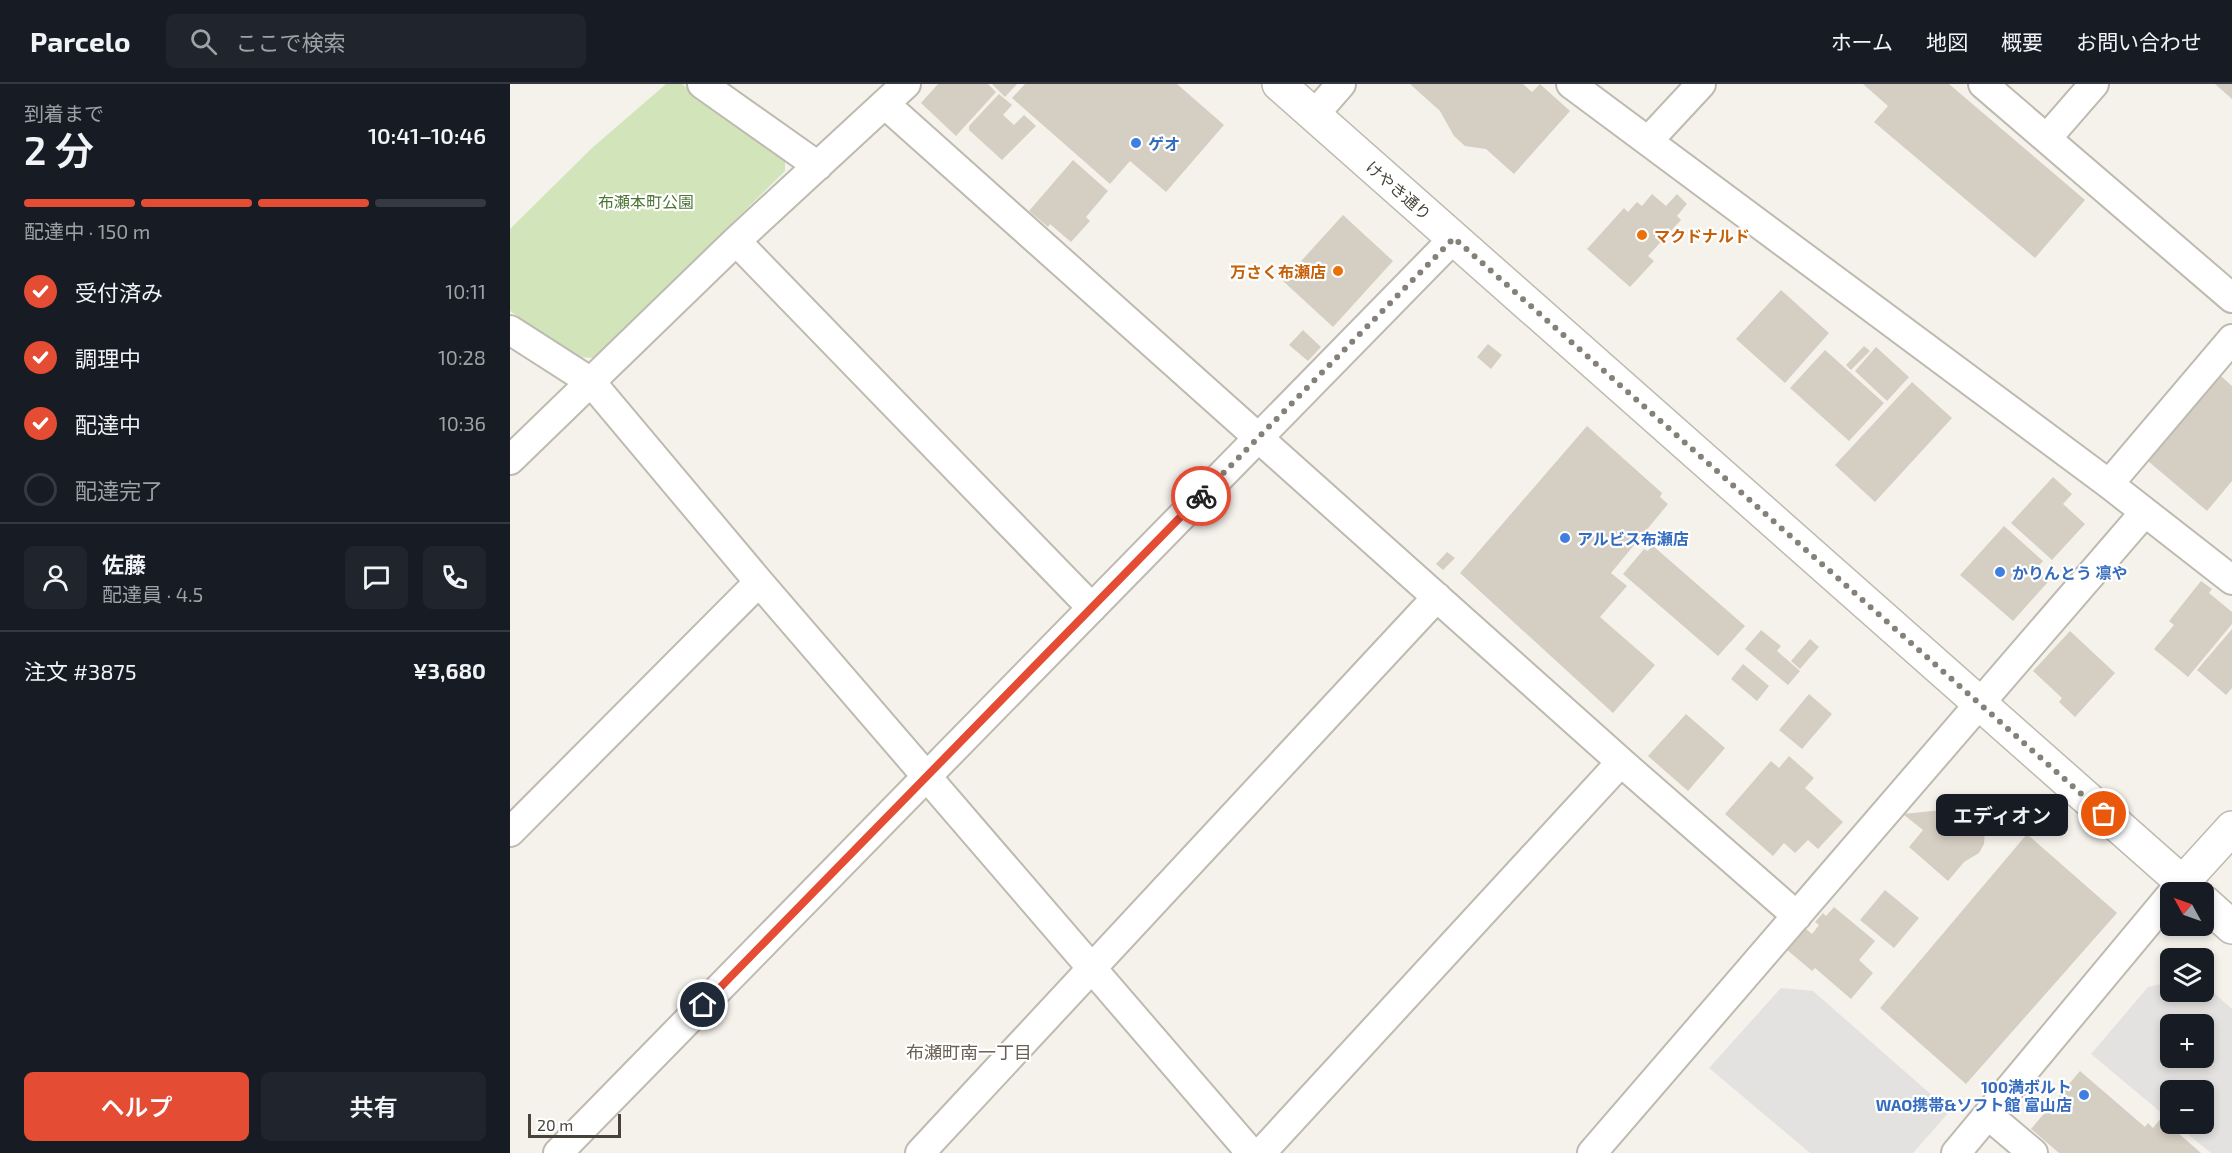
<!DOCTYPE html>
<html lang="ja">
<meta charset="utf-8">
<style>
body{margin:0;font-family:"Exo 2","Noto Sans JP",sans-serif;background:#20242c;color:#f1f3f6;height:100vh;display:flex;flex-direction:column;font-size:22px;white-space:nowrap}
*{box-sizing:border-box;margin:0}
p{font-size:20px;color:#9ea1a6}
.icon{flex:none;width:33px;height:33px;fill:none;stroke:currentColor;stroke-width:2;stroke-linecap:round;stroke-linejoin:round}
.map{position:relative;flex:1;overflow:hidden}
.sheet{display:flex;flex-direction:column;background:#171b24;width:510px}
.sheet>*{flex:none}
.needle{width:39px;rotate:310deg}
.tools{position:absolute;left:1650px;top:798px;display:grid;gap:12px}
.tools a{display:grid;place-items:center;width:54px;height:54px;border-radius:9px;background:#171b24;box-shadow:0 3px 9px #0003;font-size:30px}
.scale{position:absolute;left:18px;bottom:15px;width:93px;box-sizing:border-box;padding-left:6px;border:3px solid #48433a;border-top:0;font-size:16px;line-height:21px;white-space:nowrap;color:#48433a;-webkit-text-stroke:4px #fff;paint-order:stroke}
.pin{position:absolute;display:grid;place-items:center;width:51px;height:51px;color:#fff;margin:-26px;border:3px solid #fff;border-radius:50%;box-shadow:0 2px 6px #0007}
.courier{position:absolute;display:grid;place-items:center;width:60px;height:60px;margin:-30px;border:4px solid #e44c34;border-radius:50%;background:#fff;color:#222;box-shadow:0 2px 8px #0007}
.bubble{position:absolute;height:42px;border-radius:9px;background:#171b24;box-shadow:0 3px 9px #0003;font-size:20px;font-weight:600;line-height:42px;text-align:center}
.headline em{font-style:normal;font-weight:600}
.headline div{display:flex;flex-direction:column-reverse}
.headline{display:flex;align-items:center;justify-content:space-between;height:102px;padding:0 24px}
h1{font-size:39px;font-weight:600;line-height:45px}
.bar{display:grid;grid-template-columns:repeat(4,1fr);gap:9px 6px;align-content:center;height:72px;padding:0 24px}
.bar i{height:8px;border-radius:4px;background:#363941}
.bar .selected{background:#e44c34}
.bar p{grid-column:span 4}
.line{display:flex;align-items:center;gap:15px;padding:0 24px;border-top:2px solid #363941}
.line div{flex:1}
.round{display:grid;place-items:center;flex:none;width:63px;height:63px;border-radius:9px;background:#20242c}
ol{padding:0 24px;list-style:none}
li{display:flex;align-items:center;gap:18px;height:66px}
li p{margin-inline-start:auto}
li .icon{padding:6px;border-radius:50%;background:#e44c34;color:#fff;stroke-width:4}
li:last-child{color:#9ea1a6}
li i{width:33px;height:33px;border:3px solid #363941;border-radius:50%}
.button{display:flex;gap:12px;margin-top:auto;padding:12px 24px}
.button a{flex:1;height:69px;border-radius:9px;background:#e44c34;color:#fff;font-size:24px;font-weight:600;line-height:69px;text-align:center}
.button a+a{background:#20242c;color:#f1f3f6}
header{display:flex;align-items:center;gap:36px;box-sizing:border-box;height:84px;padding:0 30px;background:#171b24;border-bottom:2px solid #363941}
header strong{font-size:28px}
nav{display:flex;gap:33px;margin-inline-start:auto;font-size:21px}
.search{width:420px;height:54px;background:#20242c;display:flex;align-items:center;gap:15px;box-sizing:border-box;padding:0 21px;border-radius:9px;color:#9ea1a6;font-size:22px}
main{display:flex;flex:1;min-height:0}
.map>svg:first-child{display:block}
</style>
<header>
<strong>Parcelo</strong>
<div class="search"><svg class="icon" aria-label="search" viewBox="0 0 24 24"><circle cx="10" cy="10" r="6"/><path d="M15 15l6 6"/></svg>ここで検索</div>
<nav><a>ホーム</a><a>地図</a><a>概要</a><a>お問い合わせ</a></nav>
</header>
<main>
<section class="sheet">
<div class="headline"><div><h1>2 分</h1><p>到着まで</p></div><em>10:41–10:46</em></div>
<div class="bar"><i class="selected"></i><i class="selected"></i><i class="selected"></i><i></i><p>配達中 · 150 m</p></div>
<ol>
<li><svg class="icon" aria-label="check" viewBox="0 0 24 24"><path d="M5 12l5 5 9-10"/></svg>受付済み<p>10:11</p></li>
<li><svg class="icon" aria-label="check" viewBox="0 0 24 24"><path d="M5 12l5 5 9-10"/></svg>調理中<p>10:28</p></li>
<li><svg class="icon" aria-label="check" viewBox="0 0 24 24"><path d="M5 12l5 5 9-10"/></svg>配達中<p>10:36</p></li>
<li><i></i>配達完了</li>
</ol>
<div class="line" style="height:108px"><a class="round"><svg class="icon" aria-label="person" viewBox="0 0 24 24"><circle cx="12" cy="8" r="4"/><path d="M4 21q1-7 8-7t8 7"/></svg></a><div><b>佐藤</b><p>配達員 · 4.5</p></div><a class="round"><svg class="icon" aria-label="chat" viewBox="0 0 24 24"><path d="M4 5h16v11H9l-5 4z"/></svg></a><a class="round"><svg class="icon" aria-label="phone" viewBox="0 0 24 24"><path d="M5 4h4l2 5-3 2q2 4 5 5l2-3 5 2v4C11 20 4 13 5 4z"/></svg></a></div>
<div class="line" style="height:78px"><div>注文 #3875</div><b>¥3,680</b></div>
<div class="button"><a>ヘルプ</a><a>共有</a></div>
</section>
<div class="map">
<svg width="1722" height="1069" viewBox="0 0 1722 1069">
<rect width="100%" height="100%" fill="#f5f2ec"/>
<path fill="#d2e4ba" d="M 156,0 L 172,0 L 275,76 L 275,87 L 85,274 L 68,273 L 0,227 L 0,145 L 82,64 Z"/>
<path fill="#e4e2e0" fill-rule="evenodd" d="M 1660,898 L 1660,908 L 1694,908 L 1694,900 L 1722,925 L 1722,1069 L 1701,1069 L 1665,1040 L 1694,1040 L 1694,1006 L 1660,1006 L 1660,1036 L 1581,970 L 1638,903 ZM 1660,940 L 1694,940 L 1694,974 L 1660,974 Z
M 1271,904 L 1303,907 L 1440,1027 L 1403,1069 L 1300,1069 L 1199,984 Z"/>
<path fill="#d5cec3" d="M 428,0 L 478,0 L 486,8 L 446,52 L 411,19 Z
M 482,0 L 507,0 L 495,13 Z
M 515,0 L 667,0 L 714,41 L 656,108 L 620,77 L 600,100 L 502,14 Z
M 900,0 L 1013,0 L 1022,8 L 1030,0 L 1060,27 L 1004,90 L 976,65 L 955,62 L 944,52 L 930,27 Z
M 1353,0 L 1439,0 L 1575,116 L 1525,174 L 1364,38 L 1378,22 Z
M 1705,0 L 1722,0 L 1722,15 Z
M 489,10 L 502,21 L 493,31 L 504,41 L 514,31 L 526,42 L 492,76 L 459,46 L 459,42 Z
M 563,76 L 598,107 L 576,133 L 580,137 L 561,158 L 540,140 L 538,143 L 519,127 Z
M 1142,110 L 1156,122 L 1167,110 L 1177,120 L 1167,132 L 1171,136 L 1138,172 L 1144,177 L 1120,203 L 1077,165 L 1114,124 L 1118,128 L 1127,118 L 1132,122 Z
M 833,131 L 883,177 L 823,243 L 773,197 Z
M 1271,206 L 1319,249 L 1275,299 L 1226,255 Z
M 793,246 L 811,263 L 798,277 L 779,261 Z
M 978,260 L 992,271 L 981,285 L 967,273 Z
M 1354,262 L 1360,267 L 1341,286 L 1336,281 Z
M 1366,263 L 1399,293 L 1377,317 L 1345,287 Z
M 1315,266 L 1374,319 L 1339,357 L 1280,304 Z
M 1711,292 L 1722,302 L 1722,397 L 1697,427 L 1638,377 Z
M 1402,298 L 1442,334 L 1365,418 L 1325,381 Z
M 1077,342 L 1152,409 L 1150,413 L 1158,420 L 1101,489 L 1117,502 L 1090,533 L 1145,581 L 1103,629 L 950,489 Z
M 1543,393 L 1562,410 L 1553,420 L 1575,440 L 1542,476 L 1501,439 Z
M 1494,442 L 1533,477 L 1525,486 L 1538,498 L 1503,537 L 1450,491 Z
M 1142,461 L 1235,542 L 1208,572 L 1113,490 L 1134,465 L 1138,467 Z
M 937,468 L 945,474 L 933,486 L 926,480 Z
M 1691,497 L 1702,505 L 1699,509 L 1722,528 L 1722,540 L 1678,593 L 1644,565 L 1664,541 L 1659,537 Z
M 1722,545 L 1722,604 L 1716,611 L 1687,586 Z
M 1251,546 L 1271,562 L 1267,567 L 1290,587 L 1278,601 L 1235,565 Z
M 1560,547 L 1605,589 L 1565,633 L 1549,618 L 1552,614 L 1523,587 Z
M 1300,555 L 1309,563 L 1290,585 L 1281,577 Z
M 1233,580 L 1259,602 L 1247,617 L 1221,595 Z
M 1299,610 L 1322,630 L 1292,665 L 1269,646 Z
M 1176,630 L 1215,664 L 1178,707 L 1138,672 Z
M 1279,672 L 1304,694 L 1295,704 L 1333,738 L 1308,765 L 1298,756 L 1285,769 L 1274,759 L 1263,772 L 1215,730 L 1261,677 L 1269,684 Z
M 1454,711 L 1462,712 L 1473,722 L 1476,731 L 1474,760 L 1469,769 L 1454,778 L 1438,797 L 1399,763 L 1413,746 L 1393,730 L 1432,726 L 1441,715 Z
M 1517,750 L 1607,829 L 1456,1000 L 1370,924 Z
M 1375,806 L 1409,834 L 1384,864 L 1350,836 Z
M 1324,823 L 1365,857 L 1349,876 L 1363,889 L 1341,915 L 1305,884 L 1302,887 L 1276,865 L 1295,844 L 1302,850 L 1309,841 L 1305,838 L 1313,829 L 1316,832 Z
M 1570,987 L 1635,1043 L 1638,1039 L 1643,1044 L 1651,1034 L 1691,1069 L 1549,1069 L 1521,1045 Z"/>
<g fill="none" stroke-linecap="round" stroke-linejoin="round">
<defs>
<path id="minor" d="M 192,0 L 308,82
M 1061,0 L 1599,400 L 1722,496
M 1473,0 L 1722,214
M 376,21 L 1111,678 L 1287,832
M 804,31 L 831,0
M 1537,54 L 1584,0
M 1138,57 L 1191,0
M 226,157 L 582,524
M 0,246 L 81,298 L 249,498 L 741,1069
M 0,376 L 226,157 L 396,0
M 1599,400 L 1722,255
M 0,748 L 249,498
M 1478,1031 L 1523,1069
M 48,1069 L 944,154
M 410,1069 L 927,513
M 751,1069 L 1111,678
M 1082,1069 L 1634,429
M 1446,1069 L 1660,812"/>
<path id="tertiary" d="M 769,0 L 1683,808
M 1672,799 L 1722,744
M 1694,818 L 1722,843"/>
</defs>
<use href="#minor" stroke="#bfbab0" stroke-width="32"/>
<use href="#tertiary" stroke="#bfbab0" stroke-width="36"/>
<use href="#minor" stroke="#fff" stroke-width="28"/>
<use href="#tertiary" stroke="#fff" stroke-width="33"/>
</g>
<g fill="none" stroke-linecap="round" stroke-linejoin="round">
<path stroke="#858078" stroke-width="6" stroke-dasharray="0 10.8" d="M 691,412 L 944,154 L 1594,730"/>
<path stroke="#e44c34" stroke-width="8" d="M 193,921 L 691,412"/>
</g>
<g fill="#3f7fe0" stroke="#fff" stroke-width="2">
<circle cx="626" cy="59" r="6"/>
<circle cx="1055" cy="454" r="6"/>
<circle cx="1490" cy="488" r="6"/>
<circle cx="1574" cy="1011" r="6"/>
</g>
<g fill="#e8710a" stroke="#fff" stroke-width="2">
<circle cx="1132" cy="151" r="6"/>
<circle cx="828" cy="187" r="6"/>
</g>
<g text-anchor="middle" dominant-baseline="central" stroke-width="4.5" stroke-linejoin="round" paint-order="stroke">
<g font-size="16" font-weight="bold" fill="#366cbe" stroke="#fff" text-anchor="start">
<text x="638" y="59">ゲオ</text>
<text x="1067" y="454">アルビス布瀬店</text>
<text x="1502" y="488">かりんとう 凛や</text>
<text x="1562" y="1002" text-anchor="end">100満ボルト<tspan x="1562" dy="18">WAO携帯&amp;ソフト館 富山店</tspan></text>
</g>
<g font-size="16" fill="#48433a" stroke="#fff">
<text transform="translate(889 106) rotate(41)">けやき通り</text>
</g>
<g font-size="16" fill="#4d7533" stroke="#fff">
<text x="136" y="117">布瀬本町公園</text>
</g>
<g font-size="16" font-weight="bold" fill="#c56008" stroke="#fff" text-anchor="start">
<text x="1144" y="151">マクドナルド</text>
<text x="816" y="187" text-anchor="end">万さく布瀬店</text>
</g>
<g font-size="18" fill="#6a6053" stroke="#fff">
<text x="459" y="968">布瀬町南一丁目</text>
</g>
</g>
</svg>
<div class="tools">
<a><svg class="needle" viewBox="-14 -14 28 28"><path d="M0-13l5 13h-10z" fill="#e53935"/><path d="M0 13l5-13h-10z" fill="#9ea1a6"/></svg></a>
<a><svg class="icon" aria-label="layers" viewBox="0 0 24 24"><path d="M12 4l9 5-9 5-9-5zM3 14l9 5 9-5"/></svg></a>
<a>+</a>
<a>−</a>
</div>
<div class="scale">20 m</div>
<div class="pin" style="left:1594px;top:730px;background:#ea580c"><svg class="icon" aria-label="bag" viewBox="0 0 24 24"><path d="M5 8h14l-1 12H6zM9 8a3 3 0 0 1 6 0"/></svg></div>
<div class="pin" style="left:193px;top:921px;background:#1f2937"><svg class="icon" aria-label="home" viewBox="0 0 24 24"><path d="M3 11l9-7 9 7M6 9v11h12V9"/></svg></div>
<div class="courier" style="left:691px;top:412px"><svg class="icon" aria-label="bike" viewBox="0 0 24 24"><circle cx="6" cy="16" r="4"/><circle cx="18" cy="16" r="4"/><path d="M6 16l4-8h5l3 8M10 8l3 8H6M13 5h3"/></svg></div>
<div class="bubble" style="left:1426px;top:710px;width:132px">エディオン</div>
</div>
</main>
